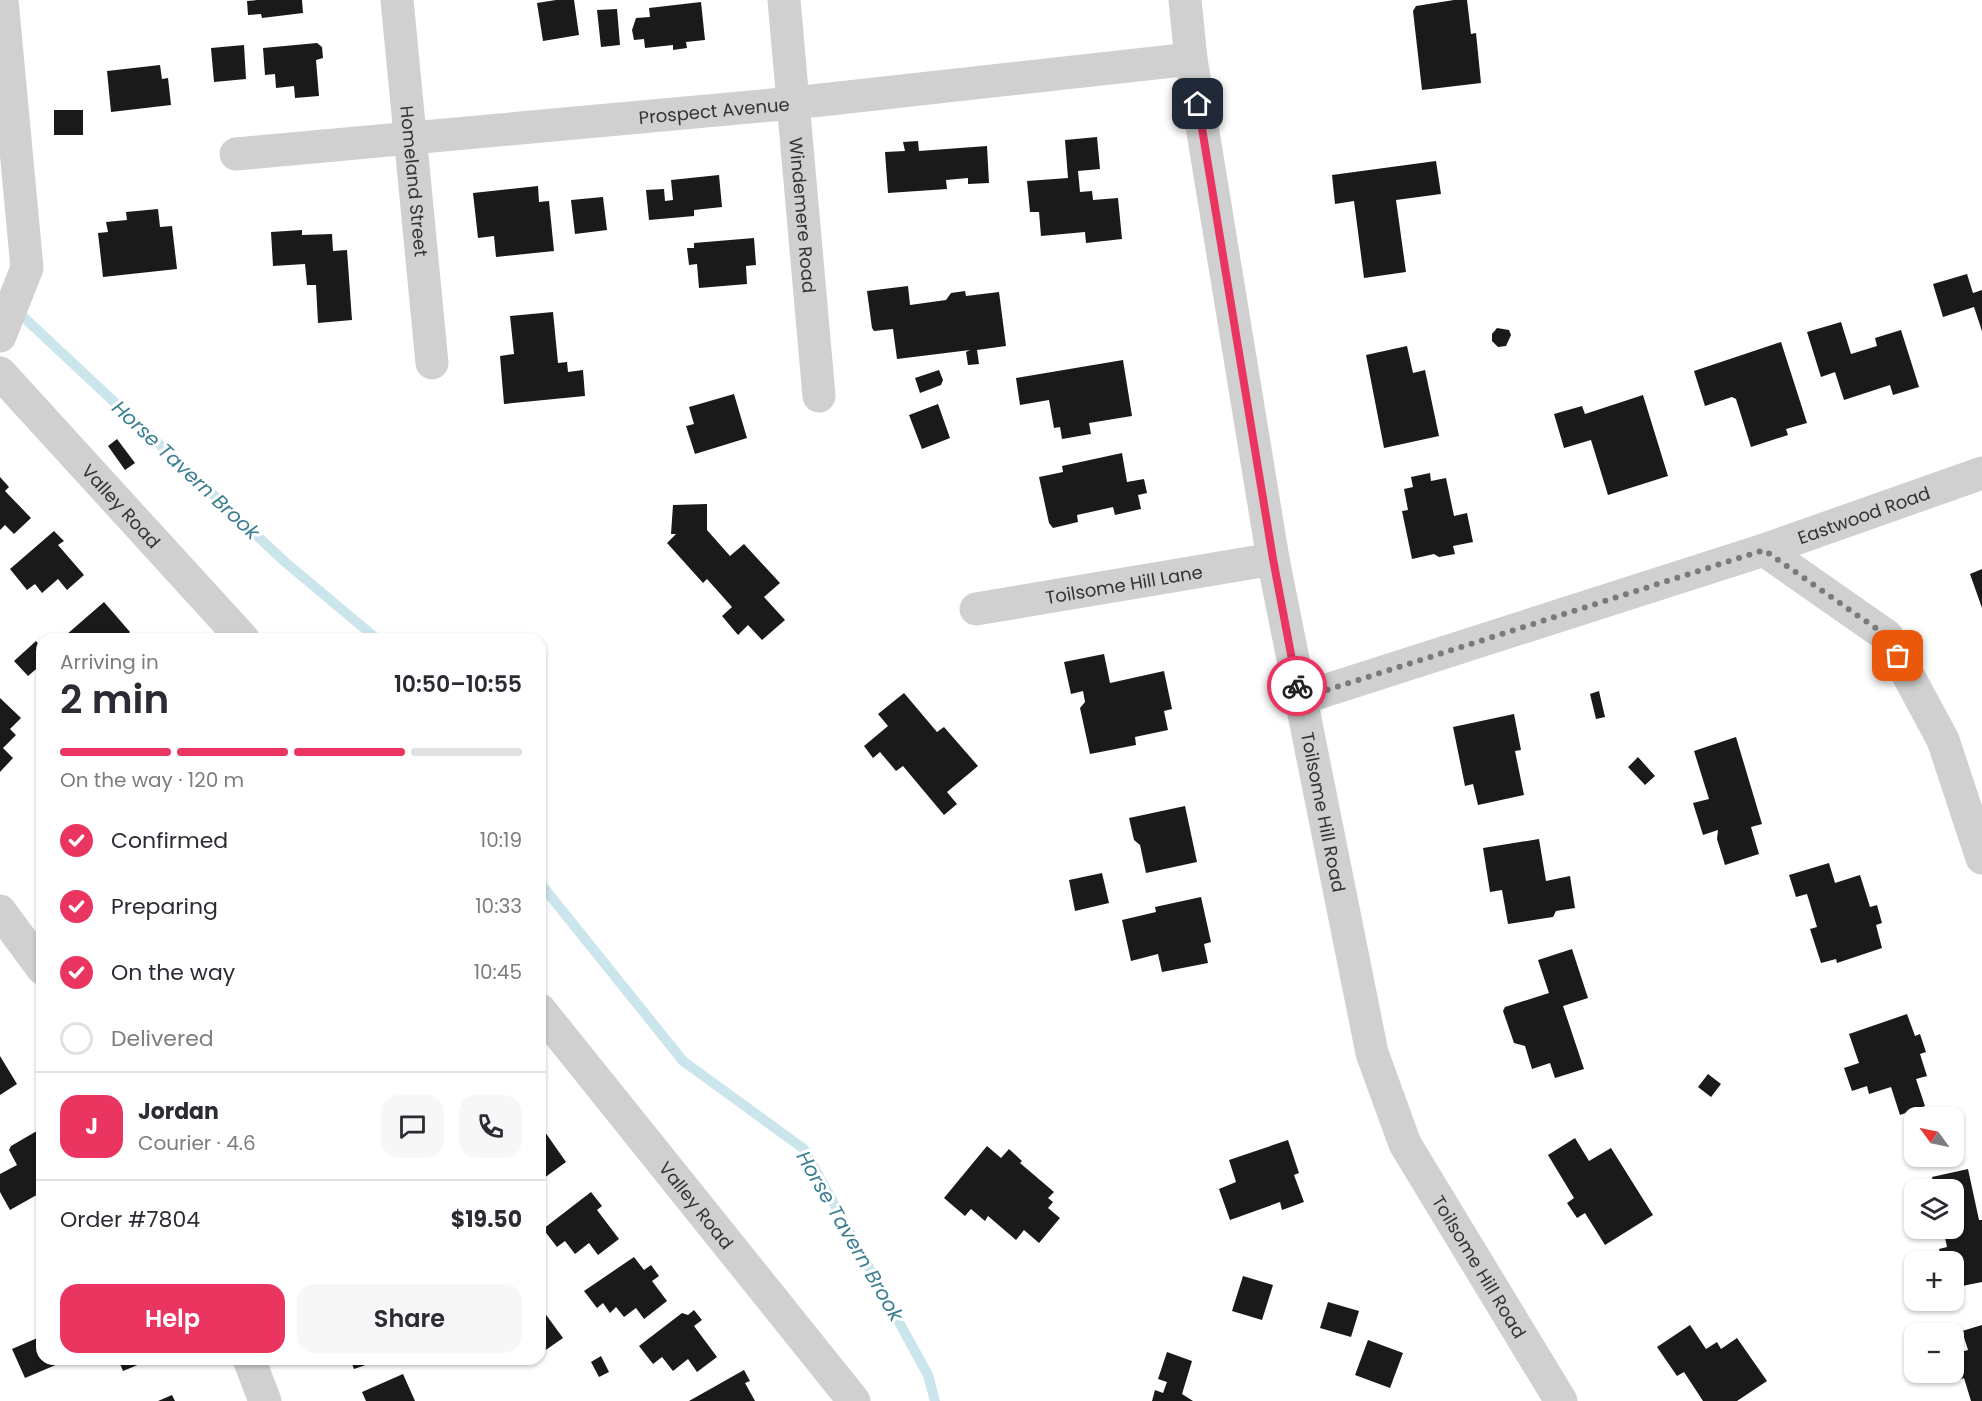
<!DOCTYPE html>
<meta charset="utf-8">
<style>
body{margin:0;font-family:Poppins,sans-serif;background:#f7f7f7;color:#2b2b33;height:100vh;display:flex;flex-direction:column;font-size:22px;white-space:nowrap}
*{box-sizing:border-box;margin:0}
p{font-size:20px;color:#7c7c81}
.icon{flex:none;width:33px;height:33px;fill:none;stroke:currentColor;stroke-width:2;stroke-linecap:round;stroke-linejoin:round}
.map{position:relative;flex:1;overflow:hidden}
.panel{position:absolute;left:36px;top:633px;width:510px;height:732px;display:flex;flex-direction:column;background:#fff;border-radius:18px;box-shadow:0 2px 4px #0004}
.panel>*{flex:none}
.needle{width:39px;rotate:303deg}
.tools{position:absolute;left:1904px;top:1107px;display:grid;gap:12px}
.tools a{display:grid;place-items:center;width:60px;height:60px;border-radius:12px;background:#fff;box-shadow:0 2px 4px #0004;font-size:30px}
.pin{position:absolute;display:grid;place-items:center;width:51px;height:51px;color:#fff;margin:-26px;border-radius:12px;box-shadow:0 3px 9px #0006}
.courier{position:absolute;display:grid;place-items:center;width:60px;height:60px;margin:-30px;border:4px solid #e93560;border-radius:50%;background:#fff;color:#222;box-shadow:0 2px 8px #0007}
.headline em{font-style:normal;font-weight:600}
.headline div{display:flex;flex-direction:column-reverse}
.headline{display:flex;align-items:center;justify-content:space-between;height:102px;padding:0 24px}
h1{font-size:39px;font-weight:600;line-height:45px}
.bar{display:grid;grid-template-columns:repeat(4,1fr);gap:9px 6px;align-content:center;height:72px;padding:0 24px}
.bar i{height:8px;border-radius:4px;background:#e1e1e2}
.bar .selected{background:#e93560}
.bar p{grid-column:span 4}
.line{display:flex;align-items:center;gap:15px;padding:0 24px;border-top:2px solid #e1e1e2}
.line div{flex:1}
.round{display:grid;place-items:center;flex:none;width:63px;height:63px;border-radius:18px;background:#f7f7f7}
ol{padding:0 24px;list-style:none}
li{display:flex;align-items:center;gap:18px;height:66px}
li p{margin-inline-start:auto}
li .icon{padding:6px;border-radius:50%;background:#e93560;color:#fff;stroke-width:4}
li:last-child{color:#7c7c81}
li i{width:33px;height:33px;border:3px solid #e1e1e2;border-radius:50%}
.cta{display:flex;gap:12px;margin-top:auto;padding:12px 24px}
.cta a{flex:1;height:69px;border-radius:18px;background:#e93560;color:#fff;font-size:24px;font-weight:600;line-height:69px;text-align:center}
.cta a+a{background:#f7f7f7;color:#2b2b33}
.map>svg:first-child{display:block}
</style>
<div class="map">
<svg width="1982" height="1401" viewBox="0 0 1982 1401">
<rect width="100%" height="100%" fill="#fff"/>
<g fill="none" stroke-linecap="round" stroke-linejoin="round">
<path stroke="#cbe5ec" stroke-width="10" d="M 16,310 L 285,562 L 377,639
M 540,883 L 683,1061 L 804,1149 L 928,1375 L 935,1401"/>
</g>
<path fill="#1a1a1a" d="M 258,0 L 302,0 L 303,13 L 262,18 L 261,14 L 248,15 L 247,1 Z
M 556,0 L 574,0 L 579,35 L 543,41 L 537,3 Z
M 1454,0 L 1467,0 L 1471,34 L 1476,33 L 1481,83 L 1422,90 L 1413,11 L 1416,6 Z
M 701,2 L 705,40 L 686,42 L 687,48 L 673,50 L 673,45 L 645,48 L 644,39 L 634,40 L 632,30 L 636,18 L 650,17 L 649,8 Z
M 617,9 L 620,45 L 601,47 L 597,10 Z
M 317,43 L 322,47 L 323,58 L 316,60 L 319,96 L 295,98 L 294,86 L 276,88 L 275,74 L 265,75 L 263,48 Z
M 244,45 L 246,79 L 214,82 L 211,48 Z
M 160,65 L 162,79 L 168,78 L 171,105 L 111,112 L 107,71 Z
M 54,110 L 83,110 L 83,135 L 54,135 Z
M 1097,137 L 1100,169 L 1078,171 L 1080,192 L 1092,191 L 1093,200 L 1118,198 L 1122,239 L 1086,243 L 1085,232 L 1041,236 L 1039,212 L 1030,212 L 1027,181 L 1068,178 L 1065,140 Z
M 918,141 L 919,151 L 987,146 L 989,183 L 968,184 L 968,178 L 946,180 L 947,189 L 888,193 L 885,152 L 905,151 L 903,142 Z
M 1436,161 L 1441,194 L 1396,200 L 1406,272 L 1364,278 L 1354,201 L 1335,204 L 1332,175 Z
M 719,175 L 722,207 L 694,210 L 694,216 L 649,220 L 646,190 L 664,189 L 665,201 L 673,200 L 671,180 Z
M 538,186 L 539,202 L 549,201 L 554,251 L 496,257 L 494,236 L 478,238 L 473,193 Z
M 603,197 L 607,230 L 575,234 L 571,200 Z
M 158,209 L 160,227 L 172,226 L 177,269 L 103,277 L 98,233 L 108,232 L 106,222 L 127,220 L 126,212 Z
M 302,230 L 302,235 L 332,234 L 333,251 L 347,250 L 352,320 L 318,323 L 316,285 L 307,285 L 305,264 L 273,266 L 271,232 Z
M 754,238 L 756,265 L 746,266 L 747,284 L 699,288 L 697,264 L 689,265 L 687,248 L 694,248 L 694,243 Z
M 1967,274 L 1973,293 L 1982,290 L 1982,331 L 1974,307 L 1943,317 L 1933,284 Z
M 908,286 L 910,305 L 946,300 L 951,293 L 965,291 L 966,296 L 999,292 L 1006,346 L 977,350 L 979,364 L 968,365 L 966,352 L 970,350 L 897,359 L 893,329 L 874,331 L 872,328 L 867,291 Z
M 553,312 L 558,363 L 567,362 L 568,372 L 583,370 L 585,396 L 504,404 L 500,356 L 514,354 L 510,316 Z
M 1841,322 L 1851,354 L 1877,346 L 1875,338 L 1901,330 L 1919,387 L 1893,395 L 1890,385 L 1844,400 L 1835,372 L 1821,377 L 1807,332 Z
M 1497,328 L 1509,330 L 1511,335 L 1506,346 L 1498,347 L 1492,341 L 1492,334 Z
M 1781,342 L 1807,423 L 1786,429 L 1788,435 L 1751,447 L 1736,399 L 1732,397 L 1705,406 L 1694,371 Z
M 1407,346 L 1413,373 L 1425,370 L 1439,436 L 1384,448 L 1366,355 Z
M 1123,360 L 1132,416 L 1089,423 L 1091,434 L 1062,439 L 1060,427 L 1054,428 L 1049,400 L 1020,405 L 1016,378 Z
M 939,370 L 943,380 L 941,385 L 920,393 L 915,378 Z
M 734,394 L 747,438 L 695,454 L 686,426 L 694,424 L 689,407 Z
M 1643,395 L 1668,476 L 1608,495 L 1591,440 L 1564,448 L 1554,414 L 1582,406 L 1585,414 Z
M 938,404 L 950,438 L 922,449 L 909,415 Z
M 117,439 L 135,463 L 125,470 L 108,446 Z
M 1122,453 L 1127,482 L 1144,479 L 1147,493 L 1138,495 L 1141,509 L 1115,515 L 1113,507 L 1077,515 L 1078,522 L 1053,528 L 1049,523 L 1039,477 L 1063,472 L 1062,466 Z
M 1430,473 L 1431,481 L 1446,478 L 1454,516 L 1467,513 L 1473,542 L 1453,546 L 1455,554 L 1439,557 L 1434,554 L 1412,559 L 1402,511 L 1408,510 L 1404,489 L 1413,487 L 1411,477 Z
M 0,477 L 9,487 L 5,491 L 31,518 L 14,534 L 5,525 L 0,530 Z
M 707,504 L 707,530 L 730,556 L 744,544 L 780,583 L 764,597 L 785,620 L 762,640 L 748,625 L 738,635 L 722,616 L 732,607 L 707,579 L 703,583 L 667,543 L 676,534 L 671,534 L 673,505 Z
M 54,531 L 64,541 L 58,545 L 84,575 L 67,590 L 58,579 L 42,593 L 35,584 L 27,590 L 10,569 Z
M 1982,569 L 1982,608 L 1970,574 Z
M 104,602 L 130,632 L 125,637 L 126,639 L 69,639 L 66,635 Z
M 36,641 L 42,648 L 42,664 L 28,676 L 14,661 Z
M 1104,654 L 1110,683 L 1164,671 L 1172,709 L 1164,711 L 1168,730 L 1135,737 L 1136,745 L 1090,754 L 1080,708 L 1085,702 L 1083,691 L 1071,694 L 1064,662 Z
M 1599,691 L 1605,717 L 1596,719 L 1590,694 Z
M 904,693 L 937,732 L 944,727 L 978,766 L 947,792 L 957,804 L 944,815 L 903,766 L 896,771 L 880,752 L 873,758 L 864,746 L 888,726 L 878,714 Z
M 0,698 L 21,718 L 10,729 L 16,735 L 3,748 L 13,758 L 0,772 Z
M 1514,714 L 1521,750 L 1515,751 L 1524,795 L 1478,805 L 1473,784 L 1465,786 L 1453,727 Z
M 1736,737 L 1762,824 L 1751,827 L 1759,854 L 1725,865 L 1717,839 L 1718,830 L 1703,835 L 1693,803 L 1709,799 L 1694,751 Z
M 1638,757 L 1655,776 L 1645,785 L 1628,767 Z
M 1185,806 L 1197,862 L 1146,873 L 1140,845 L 1134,840 L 1129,818 Z
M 1539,839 L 1546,881 L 1570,876 L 1575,908 L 1556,911 L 1553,917 L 1508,924 L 1502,890 L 1490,892 L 1483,848 Z
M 1829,863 L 1835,883 L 1860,875 L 1870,907 L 1877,905 L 1882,923 L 1876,925 L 1882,948 L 1837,963 L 1836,959 L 1821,963 L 1810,929 L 1817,927 L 1807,894 L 1796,897 L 1789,875 Z
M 1102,873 L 1109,903 L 1075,911 L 1069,880 Z
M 1201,897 L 1211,942 L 1204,944 L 1208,963 L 1162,972 L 1158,954 L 1131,961 L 1122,920 L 1156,912 L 1155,907 Z
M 1572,949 L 1588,998 L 1563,1006 L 1584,1069 L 1555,1078 L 1550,1063 L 1532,1069 L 1525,1046 L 1514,1043 L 1503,1011 L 1505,1007 L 1549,993 L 1538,960 Z
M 1907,1014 L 1915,1036 L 1920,1034 L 1926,1052 L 1920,1054 L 1927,1076 L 1916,1079 L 1925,1106 L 1900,1115 L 1891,1087 L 1869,1094 L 1867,1086 L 1852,1091 L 1844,1068 L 1859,1063 L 1849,1034 Z
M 0,1056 L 17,1084 L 0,1095 Z
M 1708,1074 L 1721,1084 L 1711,1097 L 1698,1087 Z
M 42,1128 L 42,1192 L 10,1210 L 0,1192 L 0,1174 L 17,1165 L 9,1150 L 11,1146 Z
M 545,1132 L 566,1162 L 540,1181 L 540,1136 Z
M 1575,1138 L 1589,1161 L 1611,1148 L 1653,1215 L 1605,1245 L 1585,1213 L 1577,1218 L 1567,1203 L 1574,1198 L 1548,1155 Z
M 1288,1140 L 1299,1173 L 1294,1175 L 1304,1202 L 1282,1210 L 1280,1202 L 1230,1220 L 1219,1189 L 1236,1182 L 1229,1160 Z
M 987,1146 L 1001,1158 L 1009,1149 L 1022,1161 L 1020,1163 L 1054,1192 L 1048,1198 L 1053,1202 L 1048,1208 L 1060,1218 L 1039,1243 L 1024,1230 L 1016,1240 L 988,1216 L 985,1221 L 971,1209 L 965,1216 L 944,1198 Z
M 1968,1169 L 1979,1220 L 1982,1220 L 1982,1282 L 1962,1286 L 1959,1270 L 1953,1271 L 1953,1262 L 1942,1262 L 1939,1249 L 1947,1247 L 1943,1228 L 1953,1228 L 1953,1190 L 1935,1190 L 1932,1177 Z
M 591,1192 L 602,1206 L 597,1210 L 619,1239 L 598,1255 L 589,1243 L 575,1254 L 565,1241 L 557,1247 L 543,1229 Z
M 634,1257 L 644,1270 L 651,1265 L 659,1276 L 652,1281 L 667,1301 L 644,1319 L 636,1308 L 624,1317 L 616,1307 L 610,1313 L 603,1303 L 597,1308 L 584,1291 Z
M 1243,1276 L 1273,1285 L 1262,1320 L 1232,1311 Z
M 1328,1302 L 1359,1311 L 1351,1337 L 1320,1328 Z
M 694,1310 L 702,1320 L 694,1326 L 717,1357 L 697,1372 L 688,1359 L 673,1371 L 662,1357 L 653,1364 L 639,1346 L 682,1313 L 688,1315 Z
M 544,1312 L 563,1338 L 540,1354 L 540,1315 Z
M 1690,1325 L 1706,1349 L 1717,1342 L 1721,1349 L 1737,1338 L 1767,1381 L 1737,1401 L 1703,1401 L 1684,1372 L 1677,1376 L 1657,1347 Z
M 1982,1325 L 1982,1401 L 1971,1401 L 1964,1378 L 1951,1383 L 1948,1372 L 1953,1372 L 1953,1354 L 1968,1350 L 1962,1331 Z
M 42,1336 L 42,1359 L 60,1359 L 58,1364 L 25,1378 L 12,1349 Z
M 1368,1340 L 1403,1353 L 1390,1388 L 1355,1375 Z
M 1167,1352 L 1192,1361 L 1182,1394 L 1193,1401 L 1152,1401 L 1155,1390 L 1163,1393 L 1167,1382 L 1158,1379 Z
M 601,1356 L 609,1372 L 599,1377 L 591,1362 Z
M 118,1359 L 152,1359 L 123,1371 Z
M 350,1359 L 383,1359 L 354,1369 Z
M 744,1370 L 750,1381 L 745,1383 L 755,1401 L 689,1401 Z
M 403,1374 L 415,1401 L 366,1401 L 362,1392 Z
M 172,1395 L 175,1401 L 158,1401 Z"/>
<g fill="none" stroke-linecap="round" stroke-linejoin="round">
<g stroke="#d0d0d0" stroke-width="33">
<path id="s1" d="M 397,0 L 432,363"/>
<path id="s2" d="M 784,0 L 819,396"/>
<path id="s3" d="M 1185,0 L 1191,59 L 1273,559 L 1372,1053 L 1405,1144 L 1561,1401"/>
<path id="s4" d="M 236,154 L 794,103 L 1191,59"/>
<path d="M 0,336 L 27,268 L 2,0"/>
<path id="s5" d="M 0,373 L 243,639"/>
<path d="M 1764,550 L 1887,636 L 1943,740 L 1982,858"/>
<path id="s6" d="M 976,609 L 1273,559"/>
<path id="s7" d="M 1299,699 L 1764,550 L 1982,473"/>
<path d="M 0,911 L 42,968"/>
<path id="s8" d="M 540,1010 L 854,1401"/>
<path d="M 249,1359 L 265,1401"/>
</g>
</g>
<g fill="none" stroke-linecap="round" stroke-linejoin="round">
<path stroke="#7a7a7a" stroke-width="6" stroke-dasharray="0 10.8" d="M 1297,686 L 1299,699 L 1764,550 L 1887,636 L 1898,656"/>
<path stroke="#e93560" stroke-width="8" d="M 1198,104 L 1273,559 L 1297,686"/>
</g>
<g text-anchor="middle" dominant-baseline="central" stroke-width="6" stroke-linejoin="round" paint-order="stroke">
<g font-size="18" fill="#333" stroke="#fff">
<text stroke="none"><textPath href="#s4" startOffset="480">Prospect Avenue</textPath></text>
<text stroke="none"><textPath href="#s1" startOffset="182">Homeland Street</textPath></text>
<text stroke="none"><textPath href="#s2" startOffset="216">Windemere Road</textPath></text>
<text stroke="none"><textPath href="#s5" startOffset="180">Valley Road</textPath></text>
<text stroke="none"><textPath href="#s7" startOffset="594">Eastwood Road</textPath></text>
<text stroke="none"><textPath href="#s6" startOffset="150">Toilsome Hill Lane</textPath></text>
<text stroke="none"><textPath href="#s3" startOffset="824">Toilsome Hill Road</textPath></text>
<text stroke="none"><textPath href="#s8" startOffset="250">Valley Road</textPath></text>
<text stroke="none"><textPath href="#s3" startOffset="1310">Toilsome Hill Road</textPath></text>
</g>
<g font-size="20" font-style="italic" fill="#3b7e91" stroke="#fff">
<text transform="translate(186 470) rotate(43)">Horse Tavern Brook</text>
<text transform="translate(850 1236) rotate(60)">Horse Tavern Brook</text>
</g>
</g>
</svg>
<div class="tools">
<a><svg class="needle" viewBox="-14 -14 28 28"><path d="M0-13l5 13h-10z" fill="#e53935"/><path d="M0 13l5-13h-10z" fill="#7c7c81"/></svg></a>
<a><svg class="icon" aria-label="layers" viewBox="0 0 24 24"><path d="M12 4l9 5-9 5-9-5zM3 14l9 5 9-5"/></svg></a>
<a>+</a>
<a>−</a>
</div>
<div class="pin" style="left:1898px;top:656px;background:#ea580c"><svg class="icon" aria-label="bag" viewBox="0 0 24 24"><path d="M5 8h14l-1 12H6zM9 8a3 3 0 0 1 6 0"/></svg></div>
<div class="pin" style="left:1198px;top:104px;background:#1f2937"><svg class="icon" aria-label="home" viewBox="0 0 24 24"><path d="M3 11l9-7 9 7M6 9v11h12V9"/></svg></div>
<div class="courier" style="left:1297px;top:686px"><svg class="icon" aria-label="bike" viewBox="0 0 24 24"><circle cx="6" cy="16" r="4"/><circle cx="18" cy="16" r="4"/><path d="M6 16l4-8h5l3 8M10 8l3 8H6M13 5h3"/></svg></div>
<section class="panel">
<div class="headline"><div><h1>2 min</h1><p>Arriving in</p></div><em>10:50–10:55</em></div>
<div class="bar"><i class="selected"></i><i class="selected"></i><i class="selected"></i><i></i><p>On the way · 120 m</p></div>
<ol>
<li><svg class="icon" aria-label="check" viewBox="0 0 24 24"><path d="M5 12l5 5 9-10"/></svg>Confirmed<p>10:19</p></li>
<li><svg class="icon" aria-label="check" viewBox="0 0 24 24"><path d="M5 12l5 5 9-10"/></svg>Preparing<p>10:33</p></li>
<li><svg class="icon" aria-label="check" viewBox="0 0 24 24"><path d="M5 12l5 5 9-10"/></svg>On the way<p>10:45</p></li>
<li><i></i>Delivered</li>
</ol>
<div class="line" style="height:108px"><b class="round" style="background:#e93560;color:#fff">J</b><div><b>Jordan</b><p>Courier · 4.6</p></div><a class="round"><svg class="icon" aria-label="chat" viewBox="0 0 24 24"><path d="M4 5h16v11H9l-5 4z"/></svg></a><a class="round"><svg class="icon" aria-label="phone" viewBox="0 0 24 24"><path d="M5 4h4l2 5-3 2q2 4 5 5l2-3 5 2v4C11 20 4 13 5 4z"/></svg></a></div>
<div class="line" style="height:78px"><div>Order #7804</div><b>$19.50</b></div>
<div class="cta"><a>Help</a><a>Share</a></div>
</section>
</div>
